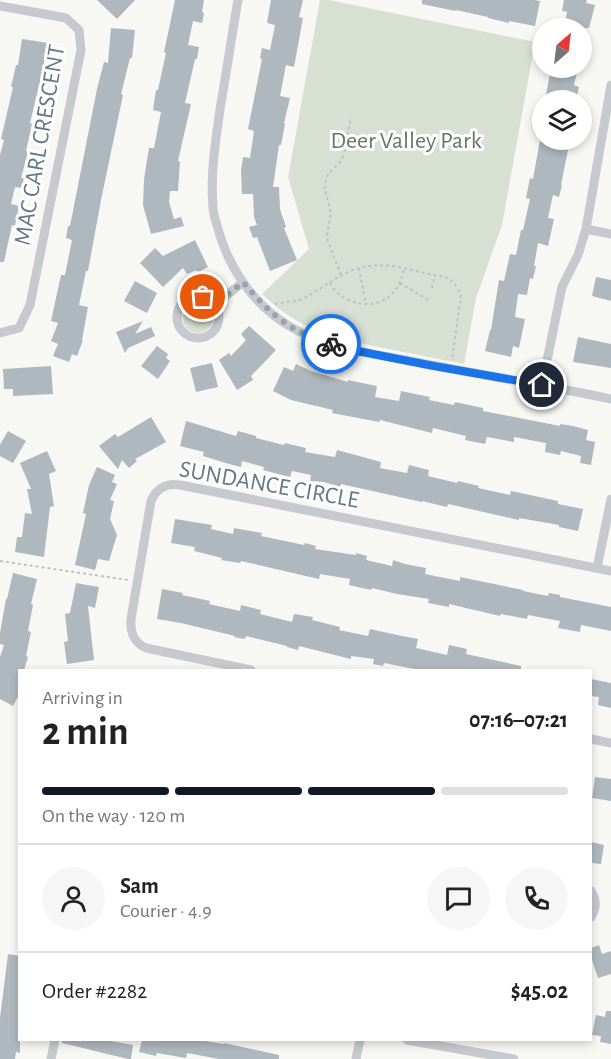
<!DOCTYPE html>
<meta charset="utf-8">
<style>
body{margin:0;font-family:"Alegreya Sans",sans-serif;background:#f6f6f6;color:#222;height:100vh;display:flex;flex-direction:column;font-size:22px;white-space:nowrap}
*{box-sizing:border-box;margin:0}
p{font-size:20px;color:#767676}
.icon{flex:none;width:33px;height:33px;fill:none;stroke:currentColor;stroke-width:2;stroke-linecap:round;stroke-linejoin:round}
.map{position:relative;flex:1;overflow:hidden}
.sheet{position:absolute;left:18px;top:669px;width:574px;height:372px;display:flex;flex-direction:column;background:#fff;border-radius:0px;box-shadow:0 3px 9px #0003}
.sheet>*{flex:none}
.needle{width:39px;rotate:28deg}
.tools{position:absolute;left:532px;top:18px;display:grid;gap:12px}
.tools a{display:grid;place-items:center;width:60px;height:60px;border-radius:50%;background:#fff;box-shadow:0 3px 9px #0003;font-size:30px}
.pin{position:absolute;display:grid;place-items:center;width:51px;height:51px;color:#fff;margin:-26px;border:3px solid #fff;border-radius:50%;box-shadow:0 2px 6px #0007}
.courier{position:absolute;display:grid;place-items:center;width:60px;height:60px;margin:-30px;border:4px solid #1a73e8;border-radius:50%;background:#fff;color:#222;box-shadow:0 2px 8px #0007}
.head em{font-style:normal;font-weight:700}
.head div{display:flex;flex-direction:column-reverse}
.head{display:flex;align-items:center;justify-content:space-between;height:102px;padding:0 24px}
h1{font-size:39px;font-weight:700;line-height:45px}
.bar{display:grid;grid-template-columns:repeat(4,1fr);gap:9px 6px;align-content:center;height:72px;padding:0 24px}
.bar i{height:8px;border-radius:4px;background:#e0e0e0}
.bar .active{background:#111827}
.bar p{grid-column:span 4}
.line{display:flex;align-items:center;gap:15px;padding:0 24px;border-top:2px solid #e0e0e0}
.line div{flex:1}
.round{display:grid;place-items:center;flex:none;width:63px;height:63px;border-radius:32px;background:#f6f6f6}
.map>svg:first-child{display:block}
</style>
<div class="map">
<svg width="611" height="1059" viewBox="0 0 611 1059">
<rect width="100%" height="100%" fill="#f7f7f4"/>
<path fill="#d8e0d4" d="M 320,0 L 329,0 L 535,42 L 502,225 L 476,298 L 464,364 L 343,340 C 311,331 286,317 262,294 L 309,249 L 288,177 Z
M183 318a15 15 0 1 1 30 0a15 15 0 1 1-30 0Z"/>
<path fill="#afb8be" d="M 97,0 L 135,0 L 117,19 Z
M 175,0 L 204,0 L 202,12 L 204,13 L 202,23 L 193,21 L 188,45 L 199,47 L 197,59 L 195,59 L 185,103 L 191,104 L 178,161 L 180,162 L 178,191 L 170,191 L 169,202 L 174,219 L 181,217 L 184,226 L 151,234 L 143,205 L 144,179 L 149,148 L 154,148 L 161,112 L 153,110 L 156,90 L 158,90 L 166,53 L 164,52 Z
M 271,0 L 303,0 L 299,17 L 303,18 L 294,67 L 286,65 L 280,96 L 290,98 L 284,123 L 285,124 L 281,145 L 279,145 L 273,187 L 279,187 L 280,209 L 286,227 L 284,228 L 297,260 L 270,271 L 257,237 L 253,238 L 249,227 L 257,225 L 254,217 L 253,194 L 242,194 L 241,171 L 243,157 L 250,158 L 254,131 L 248,129 L 262,59 L 260,58 L 262,48 L 270,50 L 275,25 L 267,23 Z
M 422,0 L 534,0 L 540,1 L 535,26 L 509,21 L 509,23 L 488,18 L 488,17 L 456,10 L 455,11 L 422,4 Z
M 564,0 L 587,0 L 586,3 L 595,5 L 589,28 L 564,28 L 567,12 L 562,11 Z
M 111,28 L 135,30 L 132,58 L 130,58 L 121,94 L 123,95 L 101,200 L 88,271 L 86,271 L 79,305 L 88,307 L 82,340 L 83,340 L 77,356 L 72,354 L 69,362 L 53,356 L 58,344 L 51,341 L 58,323 L 51,321 L 61,275 L 65,275 L 72,240 L 66,238 L 68,226 L 70,226 L 97,89 L 104,62 L 108,63 Z
M 22,39 L 48,43 L 42,73 L 30,123 L 32,124 L 26,151 L 28,152 L 21,178 L 24,178 L 22,188 L 15,187 L 11,204 L 19,206 L 15,226 L 12,225 L 4,262 L 0,262 L 0,155 L 4,140 L 1,139 L 13,87 L 11,87 L 16,65 L 18,65 Z
M 551,68 L 578,68 L 574,85 L 579,87 L 576,100 L 545,100 Z
M 540,140 L 570,140 L 561,185 L 562,185 L 559,197 L 553,195 L 548,218 L 554,219 L 548,246 L 538,243 L 534,266 L 536,266 L 533,279 L 530,278 L 527,295 L 518,294 L 515,317 L 525,319 L 519,348 L 513,346 L 511,357 L 485,351 L 490,330 L 491,330 L 499,280 L 504,281 L 510,254 L 516,255 L 521,230 L 523,230 L 530,199 L 526,198 L 530,178 L 533,179 Z
M 195,240 L 208,267 L 198,272 L 196,270 L 187,274 L 183,268 L 163,287 L 140,263 L 155,248 L 163,256 Z
M 596,277 L 611,280 L 611,301 L 592,296 Z
M 135,281 L 157,293 L 147,313 L 124,301 Z
M 143,321 L 135,334 L 151,327 L 155,336 L 128,348 L 125,353 L 116,332 Z
M 249,326 L 276,350 L 251,376 L 253,380 L 237,390 L 219,360 L 229,353 L 231,356 L 246,340 L 241,334 Z
M 578,337 L 611,344 L 611,368 L 573,362 Z
M 157,346 L 168,354 L 166,358 L 170,361 L 158,379 L 141,366 Z
M 212,363 L 218,387 L 196,392 L 190,368 Z
M 296,364 L 311,371 L 348,382 L 348,380 L 377,386 L 375,397 L 399,401 L 401,391 L 430,397 L 429,400 L 454,405 L 455,402 L 483,408 L 483,411 L 560,426 L 560,424 L 573,426 L 588,430 L 586,440 L 595,442 L 591,465 L 580,463 L 581,456 L 561,451 L 560,455 L 545,452 L 546,443 L 514,437 L 514,442 L 487,437 L 485,444 L 465,440 L 466,436 L 433,428 L 432,433 L 380,420 L 379,422 L 332,413 L 333,410 L 291,400 L 273,391 L 284,367 L 293,371 Z
M 51,366 L 53,394 L 13,396 L 13,389 L 4,389 L 3,369 Z
M 151,417 L 166,442 L 135,459 L 137,461 L 129,468 L 122,460 L 118,469 L 99,446 L 115,434 L 118,437 Z
M 186,421 L 236,436 L 238,431 L 256,436 L 256,438 L 284,445 L 285,443 L 306,448 L 305,452 L 335,457 L 337,450 L 381,462 L 380,468 L 407,473 L 409,465 L 429,470 L 428,476 L 457,483 L 458,481 L 479,486 L 478,488 L 510,495 L 511,491 L 558,501 L 558,504 L 583,509 L 578,531 L 559,527 L 559,525 L 519,518 L 519,520 L 448,504 L 447,507 L 422,501 L 422,502 L 341,484 L 340,487 L 324,482 L 310,481 L 311,475 L 292,471 L 290,477 L 263,470 L 264,467 L 242,461 L 241,467 L 229,464 L 203,456 L 204,452 L 180,446 Z
M 8,431 L 26,441 L 13,463 L 0,456 L 0,445 Z
M 47,451 L 56,471 L 49,474 L 54,506 L 50,507 L 44,557 L 15,552 L 17,537 L 22,537 L 25,513 L 32,514 L 27,489 L 31,489 L 20,463 Z
M 97,467 L 115,475 L 112,482 L 117,484 L 110,500 L 114,501 L 110,519 L 117,535 L 109,561 L 98,559 L 95,570 L 75,565 L 86,514 L 83,513 L 89,485 Z
M 175,519 L 212,525 L 211,529 L 233,534 L 234,528 L 262,533 L 261,536 L 304,545 L 305,543 L 316,546 L 315,549 L 356,555 L 356,553 L 367,556 L 366,560 L 392,566 L 393,560 L 405,564 L 426,568 L 425,574 L 460,581 L 460,577 L 523,590 L 523,591 L 548,596 L 549,593 L 560,595 L 560,597 L 611,607 L 611,631 L 581,625 L 580,632 L 558,628 L 560,621 L 528,615 L 527,619 L 501,614 L 500,616 L 449,604 L 449,607 L 428,603 L 429,599 L 397,594 L 372,588 L 371,590 L 349,585 L 350,579 L 320,574 L 319,579 L 241,561 L 240,563 L 221,560 L 222,558 L 194,551 L 195,547 L 171,543 Z
M 13,573 L 37,579 L 31,604 L 33,605 L 28,631 L 31,632 L 26,656 L 28,657 L 24,670 L 20,670 L 20,693 L 13,706 L 0,699 L 0,657 L 4,645 L 0,644 L 0,633 L 6,599 L 7,599 Z
M 76,583 L 99,587 L 95,608 L 88,606 L 94,660 L 67,664 L 64,642 L 68,641 L 65,614 L 70,613 Z
M 162,589 L 183,593 L 182,595 L 210,601 L 209,604 L 240,611 L 241,605 L 261,610 L 260,614 L 292,622 L 294,614 L 313,617 L 312,620 L 340,627 L 339,630 L 368,636 L 370,629 L 397,635 L 418,639 L 416,648 L 447,655 L 449,645 L 467,649 L 466,654 L 521,666 L 521,670 L 420,670 L 384,663 L 383,666 L 373,664 L 374,659 L 351,656 L 351,659 L 299,646 L 298,650 L 287,647 L 287,646 L 246,636 L 245,639 L 234,637 L 235,636 L 181,623 L 157,619 Z
M 591,679 L 611,683 L 611,708 L 598,705 L 599,697 L 591,696 Z
M 595,777 L 611,779 L 611,801 L 592,798 Z
M 591,842 L 604,845 L 601,864 L 591,863 Z
M 599,945 L 602,954 L 611,951 L 611,974 L 598,978 L 591,957 L 591,948 Z
M 8,954 L 20,956 L 20,1053 L 16,1052 L 15,1059 L 0,1059 L 0,1018 Z
M 606,1011 L 611,1011 L 611,1044 L 600,1042 L 601,1036 L 592,1035 L 596,1015 L 605,1017 Z
M 62,1040 L 106,1040 L 133,1045 L 131,1059 L 128,1059 L 62,1043 Z
M 142,1040 L 199,1040 L 224,1044 L 224,1043 L 279,1055 L 279,1059 L 219,1059 L 187,1053 L 186,1058 L 157,1053 L 156,1056 L 139,1052 Z"/>
<g fill="none" stroke-linecap="round" stroke-linejoin="round">
<path stroke="#bfc2c4" stroke-width="2" stroke-dasharray="3 3" stroke-linecap="butt" d="M 359,268 L 366,304
M 341,275 L 328,241 L 327,235 L 331,213 L 325,190 L 326,180 L 328,174 L 340,162 L 344,154 L 351,117
M 330,283 C 341,304 374,312 392,294 C 400,287 402,277 404,268
M 400,283 L 430,301
M 432,288 L 435,275
M 275,304 C 283,302 294,302 302,299 C 325,288 343,269 369,266 C 388,263 407,269 425,273 C 445,278 452,274 461,296 L 452,359
M 0,561 L 128,580"/>
<path stroke="#c6cace" stroke-width="9" d="M 238,0 C 232,34 227,69 221,103 C 216,138 210,172 213,207 C 213,213 215,219 217,225 C 227,265 252,304 289,326 C 325,348 369,353 410,361 C 477,374 544,385 611,399
M 0,6 L 66,18 L 79,30 L 81,50 L 30,305 L 19,328 L 0,333
M 586,229 L 611,234
M177 317a21 21 0 1 1 42 0a21 21 0 1 1-42 0Z
M 215,305 L 243,282
M 542,385 L 562,287 L 578,255 L 586,229 L 611,85
M 597,568 L 611,499
M 251,670 L 146,648 C 133,642 130,632 131,619 L 151,501 C 157,488 166,483 180,485 L 611,571
M 591,739 L 611,743
M 591,891 C 597,900 596,909 591,917
M 407,1040 L 514,1059
M 51,1059 L 55,1040
M 356,1059 L 360,1040"/>
</g>
<g fill="none" stroke-linecap="round" stroke-linejoin="round">
<path stroke="#97a4ae" stroke-width="6" stroke-dasharray="0 10.8" d="M 203,297 L 210,300 L 215,305 L 243,282 C 271,315 289,331 331,344"/>
<path stroke="#1a73e8" stroke-width="8" d="M 331,344 L 347,349 L 434,366 L 542,385"/>
</g>
<g text-anchor="middle" dominant-baseline="central" stroke-width="6" stroke-linejoin="round" paint-order="stroke">
<g font-size="24" fill="#65795f" stroke="#fff">
<text x="406" y="141">Deer Valley Park</text>
</g>
<g font-size="24" fill="#637888" stroke="#fff">
<text transform="translate(40 145) rotate(-80)">MAC CARL CRESCENT</text>
<text transform="translate(269 485) rotate(10)">SUNDANCE CIRCLE</text>
</g>
</g>
</svg>
<div class="tools">
<a><svg class="needle" viewBox="-14 -14 28 28"><path d="M0-13l5 13h-10z" fill="#e53935"/><path d="M0 13l5-13h-10z" fill="#767676"/></svg></a>
<a><svg class="icon" aria-label="layers" viewBox="0 0 24 24"><path d="M12 4l9 5-9 5-9-5zM3 14l9 5 9-5"/></svg></a>
</div>
<div class="pin" style="left:203px;top:297px;background:#ea580c"><svg class="icon" aria-label="bag" viewBox="0 0 24 24"><path d="M5 8h14l-1 12H6zM9 8a3 3 0 0 1 6 0"/></svg></div>
<div class="pin" style="left:542px;top:385px;background:#1f2937"><svg class="icon" aria-label="home" viewBox="0 0 24 24"><path d="M3 11l9-7 9 7M6 9v11h12V9"/></svg></div>
<div class="courier" style="left:331px;top:344px"><svg class="icon" aria-label="bike" viewBox="0 0 24 24"><circle cx="6" cy="16" r="4"/><circle cx="18" cy="16" r="4"/><path d="M6 16l4-8h5l3 8M10 8l3 8H6M13 5h3"/></svg></div>
<section class="sheet">
<div class="head"><div><h1>2 min</h1><p>Arriving in</p></div><em>07:16–07:21</em></div>
<div class="bar"><i class="active"></i><i class="active"></i><i class="active"></i><i></i><p>On the way · 120 m</p></div>
<div class="line" style="height:108px"><a class="round"><svg class="icon" aria-label="person" viewBox="0 0 24 24"><circle cx="12" cy="8" r="4"/><path d="M4 21q1-7 8-7t8 7"/></svg></a><div><b>Sam</b><p>Courier · 4.9</p></div><a class="round"><svg class="icon" aria-label="chat" viewBox="0 0 24 24"><path d="M4 5h16v11H9l-5 4z"/></svg></a><a class="round"><svg class="icon" aria-label="phone" viewBox="0 0 24 24"><path d="M5 4h4l2 5-3 2q2 4 5 5l2-3 5 2v4C11 20 4 13 5 4z"/></svg></a></div>
<div class="line" style="height:78px"><div>Order #2282</div><b>$45.02</b></div>
</section>
</div>
